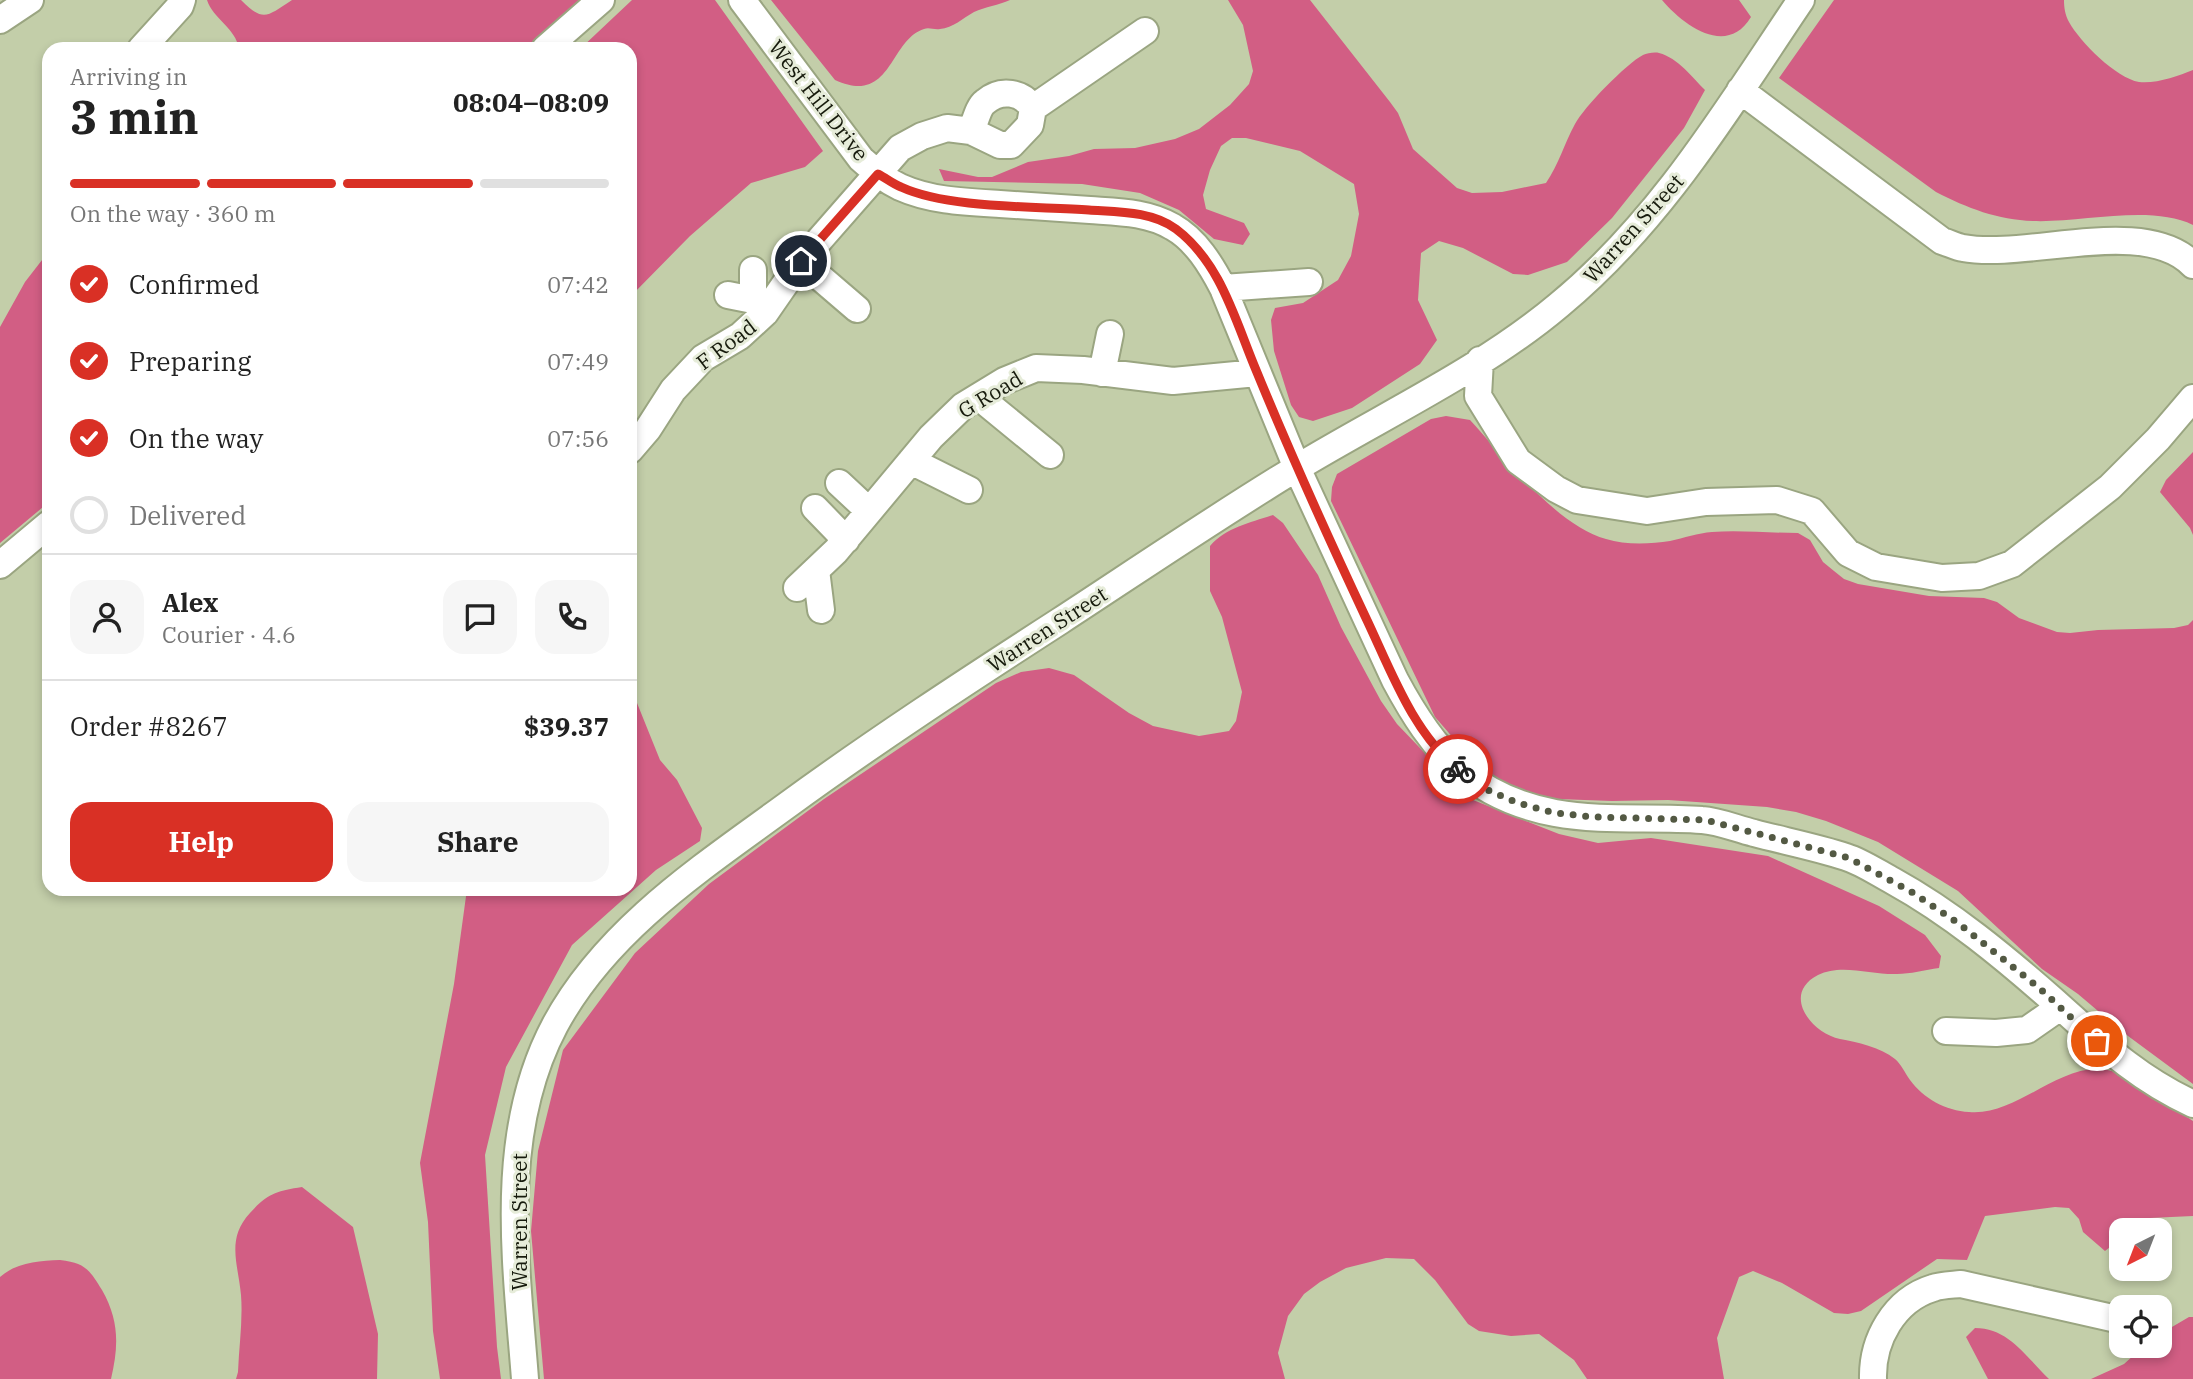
<!DOCTYPE html>
<meta charset="utf-8">
<style>
body{margin:0;font-family:"IBM Plex Serif",serif;background:#f6f6f6;color:#222;height:100vh;display:flex;flex-direction:column;font-size:26px;white-space:nowrap}
*{box-sizing:border-box;margin:0}
p{font-size:23px;color:#767676}
.icon{flex:none;width:38px;height:38px;fill:none;stroke:currentColor;stroke-width:2;stroke-linecap:round;stroke-linejoin:round}
.map{position:relative;flex:1;overflow:hidden}
.panel{position:absolute;left:42px;top:42px;width:595px;height:854px;display:flex;flex-direction:column;background:#fff;border-radius:21px;box-shadow:0 4px 10px #0003}
.panel>*{flex:none}
.needle{width:46px;rotate:222deg}
.tools{position:absolute;left:2109px;top:1218px;display:grid;gap:14px}
.tools a{display:grid;place-items:center;width:63px;height:63px;border-radius:14px;background:#fff;box-shadow:0 4px 10px #0003;font-size:35px}
.pin{position:absolute;display:grid;place-items:center;width:60px;height:60px;color:#fff;margin:-30px;border:4px solid #fff;border-radius:50%;box-shadow:0 2px 7px #0007}
.courier{position:absolute;display:grid;place-items:center;width:70px;height:70px;margin:-35px;border:5px solid #d93025;border-radius:50%;background:#fff;color:#222;box-shadow:0 2px 9px #0007}
.headline em{font-style:normal;font-weight:700}
.headline div{display:flex;flex-direction:column-reverse}
.headline{display:flex;align-items:center;justify-content:space-between;height:119px;padding:0 28px}
h1{font-size:46px;font-weight:700;line-height:52px}
.bar{display:grid;grid-template-columns:repeat(4,1fr);gap:10px 7px;align-content:center;height:84px;padding:0 28px}
.bar i{height:9px;border-radius:5px;background:#e0e0e0}
.bar .active{background:#d93025}
.bar p{grid-column:span 4}
.line{display:flex;align-items:center;gap:18px;padding:0 28px;border-top:2px solid #e0e0e0}
.line div{flex:1}
.round{display:grid;place-items:center;flex:none;width:74px;height:74px;border-radius:21px;background:#f6f6f6}
ol{padding:0 28px;list-style:none}
li{display:flex;align-items:center;gap:21px;height:77px}
li p{margin-inline-start:auto}
li .icon{padding:7px;border-radius:50%;background:#d93025;color:#fff;stroke-width:4}
li:last-child{color:#767676}
li i{width:38px;height:38px;border:4px solid #e0e0e0;border-radius:50%}
.button{display:flex;gap:14px;margin-top:auto;padding:14px 28px}
.button a{flex:1;height:80px;border-radius:21px;background:#d93025;color:#fff;font-size:28px;font-weight:700;line-height:80px;text-align:center}
.button a+a{background:#f6f6f6;color:#222}
.map>svg:first-child{display:block}
</style>
<div class="map">
<svg width="2193" height="1379" viewBox="0 0 2193 1379">
<rect width="100%" height="100%" fill="#c3cea9"/>
<path fill="#d25e84" d="M 207,0 L 241,0 C 264,23 267,16 292,0 L 582,0 L 526,49 L 239,49 C 236,28 213,19 207,0 Z
M 632,0 L 715,0 L 823,151 L 805,167 L 751,183 L 690,236 L 630,297 L 630,49 L 580,49 Z
M 771,0 L 1010,0 C 999,5 985,7 974,12 C 963,18 953,28 940,29 C 934,30 929,27 924,29 C 889,40 892,106 835,80 Z
M 1228,0 L 1310,0 L 1390,102 L 1398,113 L 1413,149 L 1457,188 L 1472,193 L 1502,192 L 1546,183 C 1559,164 1564,144 1575,124 C 1583,108 1627,63 1643,55 C 1647,53 1655,52 1659,53 C 1678,58 1692,77 1705,90 L 1684,128 L 1612,218 L 1567,262 L 1528,275 L 1513,274 L 1463,248 L 1439,241 L 1421,253 L 1418,300 L 1437,340 L 1420,364 L 1352,408 L 1313,421 L 1299,417 L 1291,405 L 1274,351 L 1271,320 L 1275,308 L 1303,303 L 1338,280 L 1351,256 L 1359,214 L 1354,184 L 1300,151 L 1246,138 L 1232,138 L 1221,146 L 1210,170 L 1203,195 L 1206,209 L 1244,223 L 1250,234 L 1243,245 L 1214,239 L 1179,210 L 1140,193 L 1082,184 L 944,181 L 939,169 L 978,177 L 992,177 L 1028,162 L 1069,156 L 1094,149 L 1135,148 L 1175,139 L 1199,129 L 1230,105 L 1249,84 L 1253,71 L 1243,25 Z
M 1662,0 L 1739,0 L 1751,17 C 1727,57 1684,26 1662,0 Z
M 1834,0 L 2064,0 C 2064,7 2065,15 2069,22 C 2080,42 2116,78 2139,82 C 2156,84 2178,76 2193,70 L 2193,225 C 2151,204 2080,223 2033,221 C 1998,220 1967,208 1936,192 L 1779,78 Z
M 49,251 L 49,502 L 0,543 L 0,327 L 25,282 Z
M 1446,416 L 1470,420 C 1504,457 1557,526 1606,539 C 1625,545 1650,544 1670,541 C 1684,538 1698,533 1712,532 C 1740,530 1769,533 1798,533 L 1810,540 L 1823,562 L 1834,571 L 1844,579 L 1858,584 L 1929,596 L 1984,598 L 1997,602 L 2019,618 L 2057,632 L 2070,633 L 2098,630 L 2174,628 L 2188,625 L 2193,620 L 2193,1084 L 2124,1033 L 2078,994 L 2042,969 L 1958,891 L 1878,842 L 1826,821 L 1796,812 L 1767,807 L 1668,800 L 1612,801 L 1530,798 L 1492,777 L 1462,748 L 1435,717 L 1331,501 L 1332,487 L 1337,474 L 1431,419 Z
M 2193,452 L 2193,535 L 2190,528 L 2160,492 L 2166,480 Z
M 1273,515 L 1283,523 L 1318,575 L 1341,627 L 1381,701 L 1397,724 L 1468,798 L 1559,834 L 1598,843 L 1651,838 L 1768,856 L 1879,906 L 1925,935 L 1941,956 L 1939,968 C 1925,970 1910,974 1897,974 C 1872,975 1841,963 1818,975 C 1781,994 1811,1033 1840,1039 C 1857,1042 1880,1047 1895,1059 C 1901,1064 1905,1073 1910,1080 C 1923,1098 1946,1111 1969,1112 C 2023,1117 2068,1049 2123,1075 L 2193,1121 L 2193,1216 L 2128,1219 L 2115,1243 L 2105,1251 L 2083,1232 L 2079,1219 L 2069,1208 L 2055,1207 L 1985,1216 L 1967,1260 L 1937,1259 L 1861,1311 L 1848,1314 L 1834,1313 L 1782,1283 L 1753,1271 L 1739,1277 L 1717,1338 L 1724,1379 L 1587,1379 L 1574,1360 L 1539,1334 L 1511,1336 L 1479,1331 L 1468,1324 L 1435,1280 L 1414,1259 L 1386,1258 L 1346,1268 L 1320,1282 L 1304,1294 L 1288,1316 L 1278,1353 L 1285,1379 L 544,1379 L 531,1231 L 538,1151 L 563,1050 L 635,953 L 709,884 L 824,799 L 996,683 L 1021,672 L 1049,668 L 1074,675 L 1129,713 L 1153,726 L 1199,736 L 1229,731 L 1236,721 L 1242,692 L 1222,617 L 1210,591 L 1210,546 C 1227,527 1250,523 1273,515 Z
M 630,691 L 637,703 L 660,760 L 677,780 L 702,828 L 700,841 L 656,870 L 572,945 L 506,1067 L 485,1155 L 497,1347 L 501,1379 L 440,1379 L 433,1331 L 428,1222 L 420,1163 L 454,984 L 467,889 L 630,889 Z
M 302,1187 L 353,1227 L 378,1334 L 377,1379 L 236,1379 L 238,1372 C 239,1347 243,1320 241,1295 C 238,1263 226,1239 250,1213 C 268,1193 277,1191 302,1187 Z
M 60,1260 C 85,1263 89,1269 102,1290 C 119,1320 119,1345 111,1379 L 0,1379 L 0,1277 C 17,1262 39,1261 60,1260 Z
M 2189,1317 L 2193,1317 L 2193,1379 L 2091,1379 L 2124,1364 L 2144,1346 L 2160,1346 L 2160,1334 Z
M 1975,1328 C 2009,1328 2026,1357 2049,1379 L 1988,1379 L 1966,1337 Z"/>
<g fill="none" stroke-linecap="round" stroke-linejoin="round">
<defs>
<path id="minor" d="M 742,0 L 861,159 C 873,170 885,180 900,187 C 931,201 966,202 1000,204 C 1030,206 1060,208 1090,210 C 1118,212 1148,212 1173,227 C 1196,240 1211,265 1223,288 L 1297,468 L 1395,680 C 1433,751 1471,797 1555,813 C 1603,822 1654,816 1702,820 C 1719,821 1737,829 1754,833 C 1784,841 1816,847 1846,857 C 1862,862 1878,873 1893,881 C 1951,913 2004,957 2054,1001 C 2101,1043 2135,1077 2193,1104
M 0,20 L 30,0
M 141,49 L 180,6 L 182,0
M 545,49 L 601,0
M 1740,90 L 1942,241 C 1949,243 1956,247 1963,248 C 2028,260 2145,215 2193,265
M 1033,108 L 1145,31
M 801,261 L 857,309
M 753,270 L 753,300
M 1223,288 L 1309,282
M 728,295 L 753,300 L 765,313
M 1480,360 L 1478,396 L 1518,461 L 1556,489 L 1577,500 L 1647,511 L 1706,502 L 1777,500 L 1812,511 L 1848,553 L 1876,567 L 1942,578 L 1979,576 L 2012,564 L 2110,487 L 2158,439 L 2193,398
M 1102,373 L 1110,334
M 979,397 L 1050,455
M 630,450 L 648,429 L 673,390 L 703,358 L 740,336 L 765,313 L 801,261 L 900,148 L 922,136 L 947,128 L 971,131 L 1000,145 L 1011,145 L 1030,125 L 1033,108 C 1022,92 1001,88 985,102 C 978,107 975,123 971,131
M 911,461 L 969,490
M 839,483 L 869,511
M 815,508 L 846,540
M 0,565 L 49,524
M 816,570 L 821,610
M 797,588 L 836,551 L 931,437 L 963,406 L 1004,381 L 1036,368 L 1083,370 L 1173,381 L 1257,373
M 1946,1031 L 1996,1033 L 2027,1030 L 2060,1007
M 525,1379 C 516,1261 497,1134 555,1025 C 606,930 701,868 786,806 C 875,741 967,681 1060,621 C 1138,570 1216,517 1295,469 C 1382,416 1482,370 1559,305 C 1661,221 1728,108 1801,0
M 1873,1379 C 1872,1340 1894,1300 1933,1288 C 1941,1285 1952,1285 1961,1284 L 2121,1320"/>
</defs>
<use href="#minor" stroke="#9aa581" stroke-width="30"/>
<use href="#minor" stroke="#fff" stroke-width="26"/>
</g>
<g fill="none" stroke-linecap="round" stroke-linejoin="round">
<path stroke="#535943" stroke-width="7" stroke-dasharray="0 12.6" d="M 1458,769 L 1483,788 L 1518,803 L 1555,813 L 1594,817 L 1706,820 L 1849,858 L 1910,891 L 1958,923 L 2038,987 L 2097,1041"/>
<path stroke="#d93025" stroke-width="9" d="M 801,261 L 878,174 C 886,178 893,184 901,187 C 949,209 1036,206 1089,210 C 1118,212 1152,211 1176,229 C 1221,263 1235,320 1256,370 C 1290,453 1327,535 1365,616 C 1390,668 1412,732 1458,769"/>
</g>
<g text-anchor="middle" dominant-baseline="central" stroke-width="6" stroke-linejoin="round" paint-order="stroke">
<g font-size="21" fill="#161a0c" stroke="#e6ecd9">
<text transform="translate(819 100) rotate(52)">West Hill Drive</text>
<text transform="translate(1633 228) rotate(-48)">Warren Street</text>
<text transform="translate(726 344) rotate(-37)">F Road</text>
<text transform="translate(990 394) rotate(-31)">G Road</text>
<text transform="translate(1047 629) rotate(-33)">Warren Street</text>
<text transform="translate(519 1222) rotate(-90)">Warren Street</text>
</g>
</g>
</svg>
<div class="tools">
<a><svg class="needle" viewBox="-14 -14 28 28"><path d="M0-13l5 13h-10z" fill="#e53935"/><path d="M0 13l5-13h-10z" fill="#767676"/></svg></a>
<a><svg class="icon" aria-label="locate" viewBox="0 0 24 24"><circle cx="12" cy="12" r="6"/><path d="M12 2v4M12 18v4M2 12h4M18 12h4"/></svg></a>
</div>
<div class="pin" style="left:2097px;top:1041px;background:#ea580c"><svg class="icon" aria-label="bag" viewBox="0 0 24 24"><path d="M5 8h14l-1 12H6zM9 8a3 3 0 0 1 6 0"/></svg></div>
<div class="pin" style="left:801px;top:261px;background:#1f2937"><svg class="icon" aria-label="home" viewBox="0 0 24 24"><path d="M3 11l9-7 9 7M6 9v11h12V9"/></svg></div>
<div class="courier" style="left:1458px;top:769px"><svg class="icon" aria-label="bike" viewBox="0 0 24 24"><circle cx="6" cy="16" r="4"/><circle cx="18" cy="16" r="4"/><path d="M6 16l4-8h5l3 8M10 8l3 8H6M13 5h3"/></svg></div>
<section class="panel">
<div class="headline"><div><h1>3 min</h1><p>Arriving in</p></div><em>08:04–08:09</em></div>
<div class="bar"><i class="active"></i><i class="active"></i><i class="active"></i><i></i><p>On the way · 360 m</p></div>
<ol>
<li><svg class="icon" aria-label="check" viewBox="0 0 24 24"><path d="M5 12l5 5 9-10"/></svg>Confirmed<p>07:42</p></li>
<li><svg class="icon" aria-label="check" viewBox="0 0 24 24"><path d="M5 12l5 5 9-10"/></svg>Preparing<p>07:49</p></li>
<li><svg class="icon" aria-label="check" viewBox="0 0 24 24"><path d="M5 12l5 5 9-10"/></svg>On the way<p>07:56</p></li>
<li><i></i>Delivered</li>
</ol>
<div class="line" style="height:126px"><a class="round"><svg class="icon" aria-label="person" viewBox="0 0 24 24"><circle cx="12" cy="8" r="4"/><path d="M4 21q1-7 8-7t8 7"/></svg></a><div><b>Alex</b><p>Courier · 4.6</p></div><a class="round"><svg class="icon" aria-label="chat" viewBox="0 0 24 24"><path d="M4 5h16v11H9l-5 4z"/></svg></a><a class="round"><svg class="icon" aria-label="phone" viewBox="0 0 24 24"><path d="M5 4h4l2 5-3 2q2 4 5 5l2-3 5 2v4C11 20 4 13 5 4z"/></svg></a></div>
<div class="line" style="height:91px"><div>Order #8267</div><b>$39.37</b></div>
<div class="button"><a>Help</a><a>Share</a></div>
</section>
</div>
